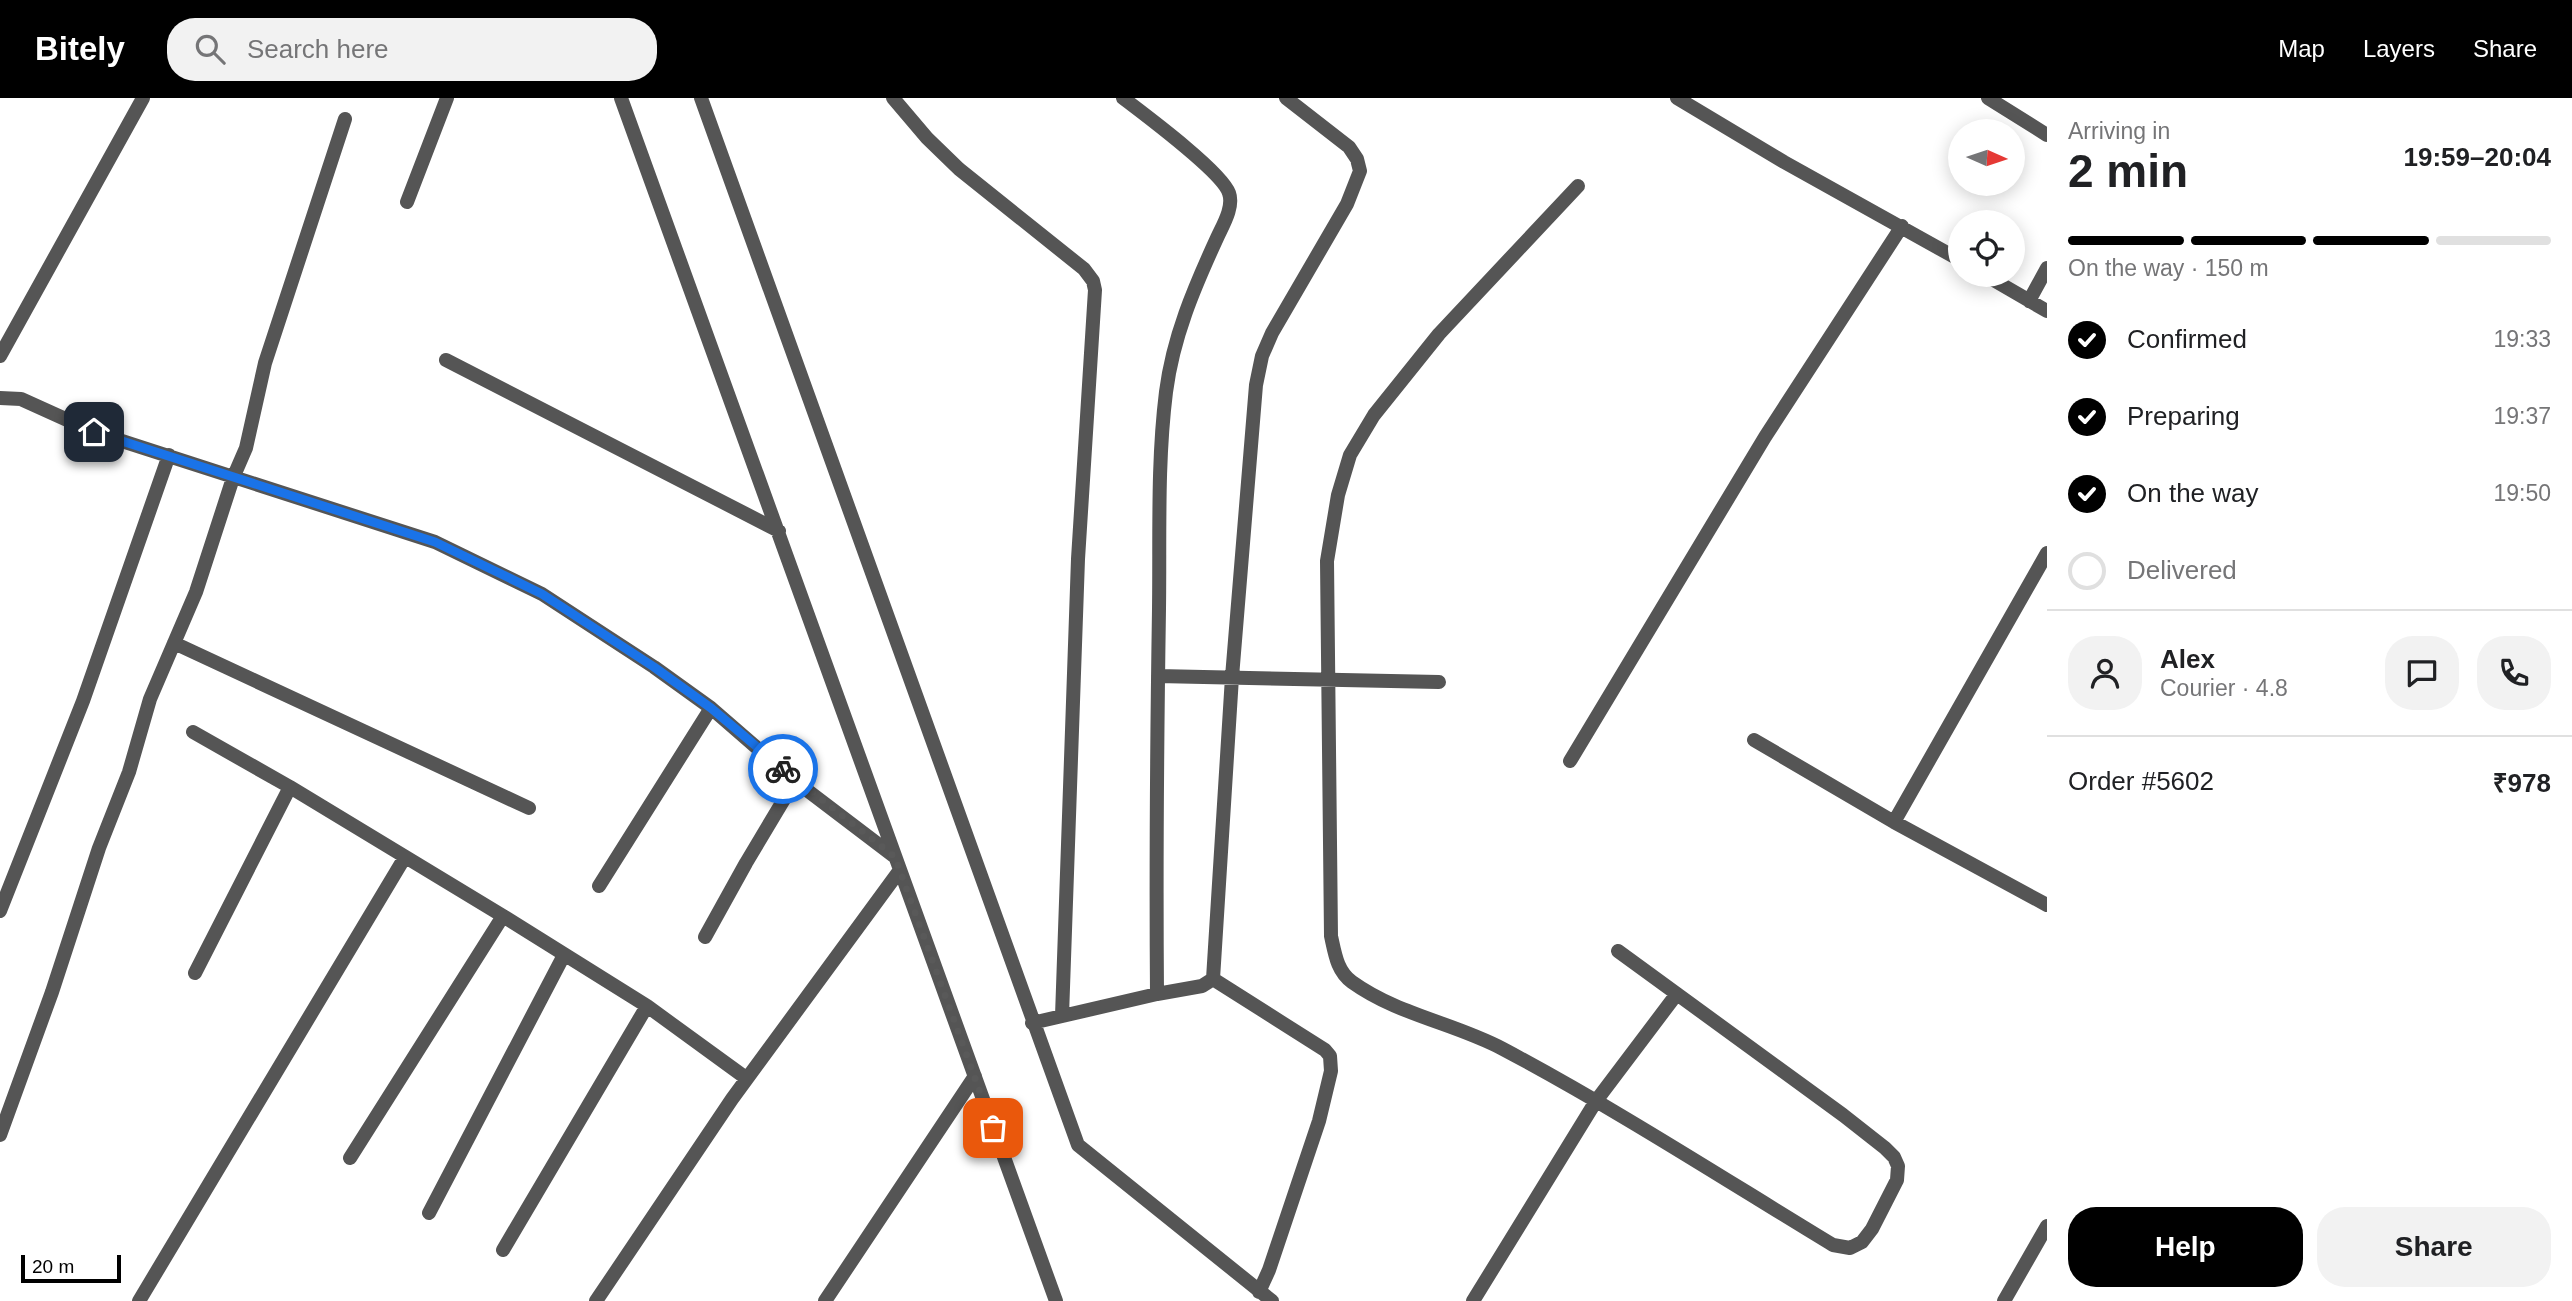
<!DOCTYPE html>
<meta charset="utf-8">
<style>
body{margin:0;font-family:Helvetica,sans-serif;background:#f2f2f2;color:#202124;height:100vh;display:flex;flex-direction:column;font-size:26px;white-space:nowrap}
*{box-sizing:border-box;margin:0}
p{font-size:23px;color:#757577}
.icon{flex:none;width:38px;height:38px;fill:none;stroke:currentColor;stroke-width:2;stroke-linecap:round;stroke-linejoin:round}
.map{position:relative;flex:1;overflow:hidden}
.details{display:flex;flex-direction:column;background:#fff;width:525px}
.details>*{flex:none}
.needle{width:46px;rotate:93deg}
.buttons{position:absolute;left:1948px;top:21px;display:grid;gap:14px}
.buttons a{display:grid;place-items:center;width:77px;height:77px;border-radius:50%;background:#fff;box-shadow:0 4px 18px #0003;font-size:35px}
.scale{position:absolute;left:21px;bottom:18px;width:100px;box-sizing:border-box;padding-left:7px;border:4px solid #000;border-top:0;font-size:19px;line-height:24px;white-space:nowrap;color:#000;-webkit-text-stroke:5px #fff;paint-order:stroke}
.pin{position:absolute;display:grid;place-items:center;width:60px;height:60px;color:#fff;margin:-30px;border-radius:14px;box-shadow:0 4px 10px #0006}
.courier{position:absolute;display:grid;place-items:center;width:70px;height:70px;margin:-35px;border:5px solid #1a73e8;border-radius:50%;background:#fff;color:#222;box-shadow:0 2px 9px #0007}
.overview em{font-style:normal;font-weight:800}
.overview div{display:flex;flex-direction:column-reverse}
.overview{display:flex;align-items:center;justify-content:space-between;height:119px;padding:0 21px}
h1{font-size:46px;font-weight:800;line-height:52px}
.bar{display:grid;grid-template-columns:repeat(4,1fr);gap:10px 7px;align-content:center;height:84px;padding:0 21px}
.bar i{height:9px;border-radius:5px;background:#e0e0e0}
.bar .selected{background:#000}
.bar p{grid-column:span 4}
.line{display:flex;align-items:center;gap:18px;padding:0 21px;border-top:2px solid #e0e0e0}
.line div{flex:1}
.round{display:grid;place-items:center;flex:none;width:74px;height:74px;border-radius:28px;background:#f2f2f2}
ol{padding:0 21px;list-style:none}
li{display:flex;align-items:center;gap:21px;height:77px}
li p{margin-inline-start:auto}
li .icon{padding:7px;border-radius:50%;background:#000;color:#fff;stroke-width:4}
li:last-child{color:#757577}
li i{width:38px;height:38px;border:4px solid #e0e0e0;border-radius:50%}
.primary-button{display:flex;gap:14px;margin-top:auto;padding:14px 21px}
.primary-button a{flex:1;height:80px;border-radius:28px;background:#000;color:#fff;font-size:28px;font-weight:800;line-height:80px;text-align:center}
.primary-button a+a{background:#f2f2f2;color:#202124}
header{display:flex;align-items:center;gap:42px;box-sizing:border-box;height:98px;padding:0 35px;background:#000;color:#fff}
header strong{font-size:33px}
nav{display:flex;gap:38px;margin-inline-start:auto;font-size:24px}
.search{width:490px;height:63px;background:#f2f2f2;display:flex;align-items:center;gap:18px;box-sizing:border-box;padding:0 24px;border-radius:28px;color:#757577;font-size:26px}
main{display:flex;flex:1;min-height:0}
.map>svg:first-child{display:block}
</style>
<header>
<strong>Bitely</strong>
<div class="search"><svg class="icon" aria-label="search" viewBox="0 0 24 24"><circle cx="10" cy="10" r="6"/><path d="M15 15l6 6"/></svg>Search here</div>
<nav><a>Map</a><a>Layers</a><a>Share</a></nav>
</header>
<main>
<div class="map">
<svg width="2047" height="1203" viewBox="0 0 2047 1203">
<rect width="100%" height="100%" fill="#fff"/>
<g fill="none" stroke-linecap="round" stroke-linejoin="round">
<path stroke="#555" stroke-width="14" d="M 621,0 L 1056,1203
M 701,0 L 1078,1047 L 1272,1203
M 893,0 L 927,40 L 959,71 L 1084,171 L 1093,183 L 1095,192 L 1078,461 L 1062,918
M 1123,0 C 1144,16 1222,74 1229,95 C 1234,109 1223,127 1217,140 C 1194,190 1173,239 1166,294 C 1157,366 1160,439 1159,511 C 1157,639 1156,768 1157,896
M 1677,0 L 1784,64 L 1960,162
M 1988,0 L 2047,37
M 1578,88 L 1439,236 L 1374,317 L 1350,357 L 1338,397 L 1327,463 L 1331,838 C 1335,856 1337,873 1352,884 C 1398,917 1454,925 1503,951 C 1616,1011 1724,1081 1833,1147 L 1850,1150 L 1862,1144 L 1872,1131 L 1897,1082 L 1898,1068 L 1894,1059 L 1885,1050 L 1843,1017 L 1618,853
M 407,104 L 447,0
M 1985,177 L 2047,213
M 2029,203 L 2047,170
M 0,258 L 143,0
M 446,262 L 779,433
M 0,300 L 21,301 L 94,334 L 435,444 L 542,496 L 654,569 L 711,610 L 795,683 L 895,759
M 174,545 L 529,710
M 1158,578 L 1439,584
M 193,634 L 290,689 L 503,818 L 647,908 L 746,980
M 1754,642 L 1894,724 L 2047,807
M 1570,663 L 1765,339 L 1902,128
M 1894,724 L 2047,455
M 599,788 L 711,610
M 0,813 L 83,603 L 169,357
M 705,839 L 746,765 L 795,683
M 195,875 L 290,689
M 1213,881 L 1325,952 L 1330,958 L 1331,973 L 1319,1023 L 1269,1172 L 1259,1194
M 1032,925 L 1157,896 L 1202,888 L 1213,881 L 1232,579 L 1256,287 L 1262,258 L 1272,235 L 1347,106 L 1360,73 L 1357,61 L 1349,49 L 1286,0
M 0,1037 L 52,894 L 99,750 L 129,674 L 150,601 L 196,494 L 233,380 L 246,350 L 265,265 L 345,21
M 350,1060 L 503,818
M 429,1115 L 564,857
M 503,1152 L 647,908
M 139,1203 L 405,759
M 596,1203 L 732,1001 L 900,772
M 825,1203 L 975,978
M 1473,1203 L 1596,1003 L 1676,897
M 2004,1203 L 2047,1128"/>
</g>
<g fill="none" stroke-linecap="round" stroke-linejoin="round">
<path stroke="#595959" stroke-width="7" stroke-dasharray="0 12.6" d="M 783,671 L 895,759 L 993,1030"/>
<path stroke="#1a73e8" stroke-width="9" d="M 94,334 L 435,444 L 497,474 L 542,496 L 654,569 L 711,610 L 783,671"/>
</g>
</svg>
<div class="buttons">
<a><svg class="needle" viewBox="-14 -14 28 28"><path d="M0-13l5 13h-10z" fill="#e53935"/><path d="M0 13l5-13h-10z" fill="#757577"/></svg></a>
<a><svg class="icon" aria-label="locate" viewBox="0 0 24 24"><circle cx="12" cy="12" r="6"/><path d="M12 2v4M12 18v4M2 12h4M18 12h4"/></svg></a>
</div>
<div class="scale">20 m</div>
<div class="pin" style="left:993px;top:1030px;background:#ea580c"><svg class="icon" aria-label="bag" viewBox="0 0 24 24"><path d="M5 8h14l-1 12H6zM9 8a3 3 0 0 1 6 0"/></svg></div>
<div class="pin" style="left:94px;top:334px;background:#1f2937"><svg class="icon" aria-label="home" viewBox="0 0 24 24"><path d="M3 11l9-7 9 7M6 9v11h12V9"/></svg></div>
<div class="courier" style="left:783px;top:671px"><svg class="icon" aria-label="bike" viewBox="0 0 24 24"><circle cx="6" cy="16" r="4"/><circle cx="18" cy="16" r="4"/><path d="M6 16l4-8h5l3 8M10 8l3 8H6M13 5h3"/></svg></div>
</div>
<section class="details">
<div class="overview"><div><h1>2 min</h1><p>Arriving in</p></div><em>19:59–20:04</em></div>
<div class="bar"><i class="selected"></i><i class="selected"></i><i class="selected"></i><i></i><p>On the way · 150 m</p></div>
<ol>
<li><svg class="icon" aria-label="check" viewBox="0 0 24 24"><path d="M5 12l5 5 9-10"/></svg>Confirmed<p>19:33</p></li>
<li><svg class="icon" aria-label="check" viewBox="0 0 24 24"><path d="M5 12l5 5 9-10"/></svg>Preparing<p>19:37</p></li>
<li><svg class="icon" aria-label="check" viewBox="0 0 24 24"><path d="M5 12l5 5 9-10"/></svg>On the way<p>19:50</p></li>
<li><i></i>Delivered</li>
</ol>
<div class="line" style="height:126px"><a class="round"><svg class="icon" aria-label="person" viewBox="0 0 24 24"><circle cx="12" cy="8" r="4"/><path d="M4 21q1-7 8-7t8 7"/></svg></a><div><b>Alex</b><p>Courier · 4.8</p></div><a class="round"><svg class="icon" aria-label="chat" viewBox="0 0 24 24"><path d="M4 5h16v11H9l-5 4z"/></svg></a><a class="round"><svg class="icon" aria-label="phone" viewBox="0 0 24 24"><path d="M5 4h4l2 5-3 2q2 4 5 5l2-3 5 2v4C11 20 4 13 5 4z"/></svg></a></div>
<div class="line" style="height:91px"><div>Order #5602</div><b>₹978</b></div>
<div class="primary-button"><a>Help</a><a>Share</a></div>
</section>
</main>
